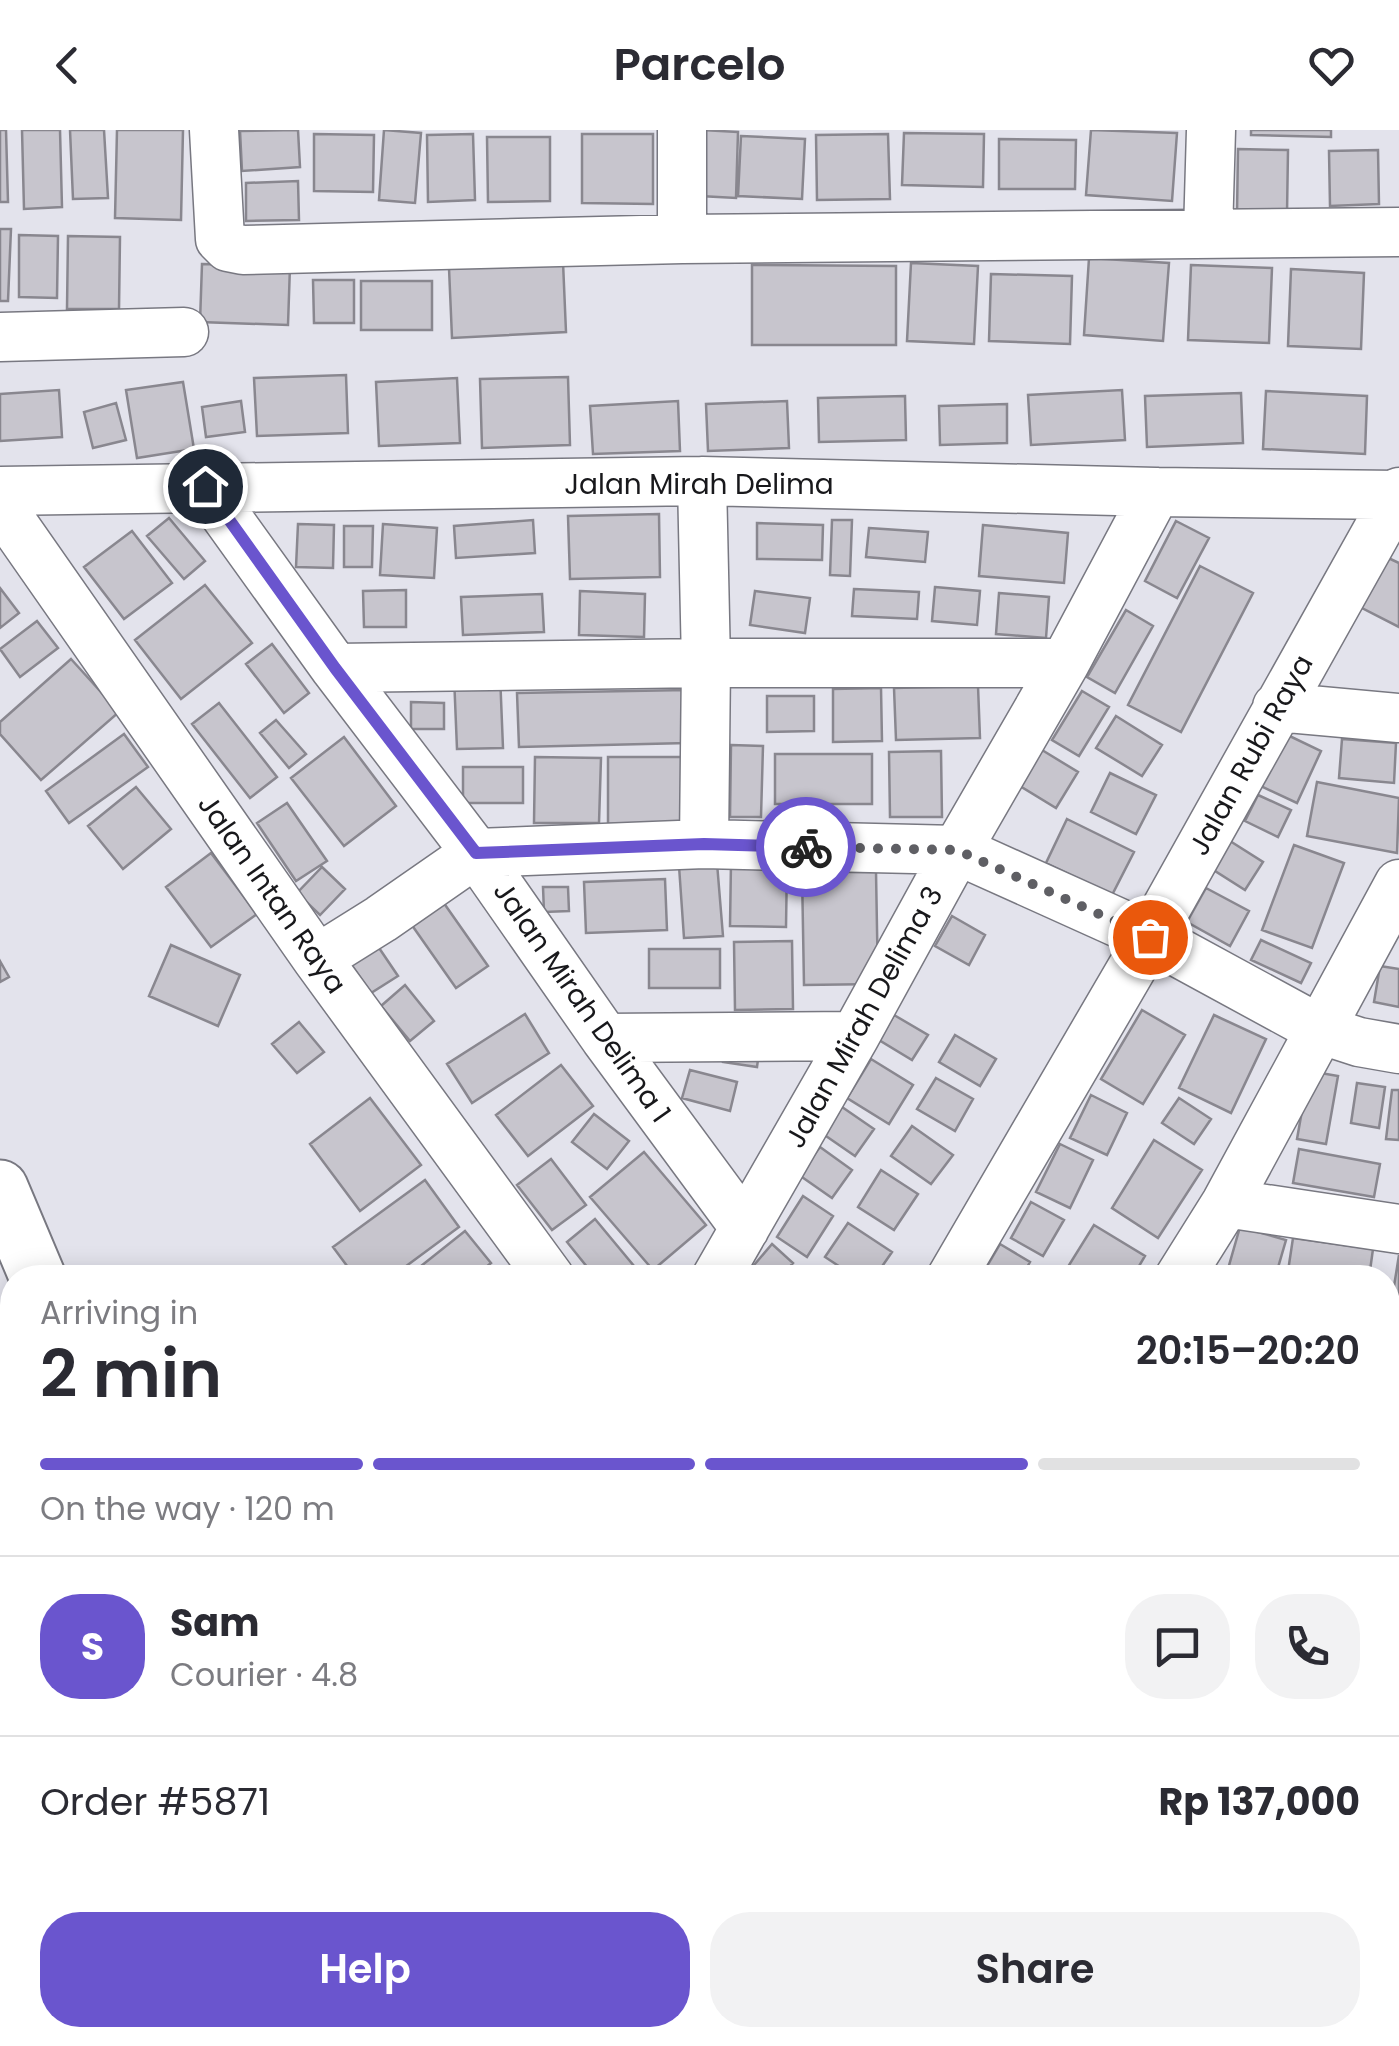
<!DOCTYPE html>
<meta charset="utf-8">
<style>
body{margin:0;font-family:Poppins,sans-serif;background:#f2f2f3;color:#2b2b33;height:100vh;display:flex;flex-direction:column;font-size:38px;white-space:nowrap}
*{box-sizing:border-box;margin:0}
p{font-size:32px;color:#7c7c81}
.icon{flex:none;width:55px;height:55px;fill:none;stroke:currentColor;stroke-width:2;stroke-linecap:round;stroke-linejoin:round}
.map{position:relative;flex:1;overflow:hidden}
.sheet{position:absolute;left:0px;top:1135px;width:1400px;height:782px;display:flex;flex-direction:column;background:#fff;border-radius:40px 40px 0 0;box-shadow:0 5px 25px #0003}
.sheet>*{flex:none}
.pin{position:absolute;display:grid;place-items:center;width:85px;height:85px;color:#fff;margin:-42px;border:5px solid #fff;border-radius:50%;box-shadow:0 2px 10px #0007}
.courier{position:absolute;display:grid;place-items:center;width:100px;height:100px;margin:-50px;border:8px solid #6a55ce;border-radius:50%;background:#fff;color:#222;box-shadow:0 2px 12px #0007}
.overview em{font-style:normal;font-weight:600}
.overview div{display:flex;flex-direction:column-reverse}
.overview{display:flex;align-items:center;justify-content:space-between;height:170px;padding:0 40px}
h1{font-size:65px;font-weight:600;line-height:75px}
.bar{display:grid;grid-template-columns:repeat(4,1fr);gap:15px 10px;align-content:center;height:120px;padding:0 40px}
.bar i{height:12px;border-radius:8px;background:#e1e1e2}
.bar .active{background:#6a55ce}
.bar p{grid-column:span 4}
.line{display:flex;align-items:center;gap:25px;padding:0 40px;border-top:2px solid #e1e1e2}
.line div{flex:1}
.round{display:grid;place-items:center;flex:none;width:105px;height:105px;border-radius:40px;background:#f2f2f3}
.action{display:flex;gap:20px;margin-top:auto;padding:20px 40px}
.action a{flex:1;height:115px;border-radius:40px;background:#6a55ce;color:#fff;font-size:40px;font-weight:600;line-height:115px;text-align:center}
.action a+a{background:#f2f2f3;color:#2b2b33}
header{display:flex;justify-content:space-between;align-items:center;height:130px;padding:0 40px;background:#fff;font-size:45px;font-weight:600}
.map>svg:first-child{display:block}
</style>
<header><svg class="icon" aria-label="back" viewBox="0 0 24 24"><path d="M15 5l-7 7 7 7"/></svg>Parcelo<svg class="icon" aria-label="heart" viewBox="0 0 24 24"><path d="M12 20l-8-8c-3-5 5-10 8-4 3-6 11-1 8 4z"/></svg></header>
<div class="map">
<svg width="1399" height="1916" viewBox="0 0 1399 1916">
<rect width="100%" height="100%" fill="#e3e3ec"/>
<path fill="#c7c5cd" stroke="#89878f" stroke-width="2.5" d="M 0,0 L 6,0 L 8,72 L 0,72 Z
M 22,0 L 60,0 L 62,77 L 24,79 Z
M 70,0 L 104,0 L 108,68 L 73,69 Z
M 117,0 L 183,0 L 181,90 L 115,88 Z
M 298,0 L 300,37 L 242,41 L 240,1 Z
M 384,0 L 421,3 L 415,73 L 379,70 Z
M 702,0 L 738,2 L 736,68 L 700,66 Z
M 1091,0 L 1177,3 L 1172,71 L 1086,65 Z
M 1251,0 L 1331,0 L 1331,7 L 1251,5 Z
M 904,3 L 984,4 L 983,57 L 902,55 Z
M 314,4 L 374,5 L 373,62 L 314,61 Z
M 473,4 L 475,70 L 428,72 L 427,5 Z
M 582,4 L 653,4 L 653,74 L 582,73 Z
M 888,4 L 890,69 L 817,70 L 816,5 Z
M 741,6 L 805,9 L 802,69 L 738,66 Z
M 487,7 L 550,7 L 550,71 L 488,72 Z
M 999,9 L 1076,10 L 1075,59 L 999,59 Z
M 1238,19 L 1288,20 L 1287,84 L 1237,83 Z
M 1378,20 L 1379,74 L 1330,76 L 1329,21 Z
M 298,51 L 299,90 L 246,91 L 246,53 Z
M 0,99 L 11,99 L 8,171 L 0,171 Z
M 19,105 L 58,106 L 57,168 L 19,167 Z
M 68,106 L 120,107 L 119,179 L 67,179 Z
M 1089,128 L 1169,133 L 1163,211 L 1084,205 Z
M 563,132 L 566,202 L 452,208 L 449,138 Z
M 911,133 L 978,136 L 974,214 L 907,211 Z
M 202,134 L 290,136 L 288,195 L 200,192 Z
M 752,135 L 896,136 L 896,215 L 752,215 Z
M 1191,135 L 1272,138 L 1269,213 L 1188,210 Z
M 1291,139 L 1364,143 L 1361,219 L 1288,216 Z
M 991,144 L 1072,146 L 1070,214 L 989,211 Z
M 313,150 L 354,150 L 354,193 L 314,193 Z
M 361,151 L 432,151 L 432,200 L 361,200 Z
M 346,245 L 348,303 L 257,306 L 254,248 Z
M 568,247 L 570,315 L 482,318 L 480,249 Z
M 457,248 L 460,313 L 379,316 L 376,252 Z
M 183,252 L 194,319 L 137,328 L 126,260 Z
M 59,260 L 62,307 L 0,311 L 0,264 Z
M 1122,260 L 1125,310 L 1031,315 L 1028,265 Z
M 1266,261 L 1367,266 L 1365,324 L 1263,319 Z
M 1241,263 L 1243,313 L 1147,317 L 1145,266 Z
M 905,266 L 906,310 L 819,312 L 818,268 Z
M 241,271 L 245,302 L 206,307 L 202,277 Z
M 678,271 L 680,321 L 593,324 L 590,276 Z
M 787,271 L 789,318 L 708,321 L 706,274 Z
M 116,273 L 126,310 L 93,318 L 84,282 Z
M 1007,274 L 1007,313 L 940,315 L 939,276 Z
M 659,384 L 660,447 L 570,449 L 568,386 Z
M 169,388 L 205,431 L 184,449 L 147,406 Z
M 533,390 L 535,423 L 456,428 L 454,396 Z
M 832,390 L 852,390 L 850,446 L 830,445 Z
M 1176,391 L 1209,408 L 1177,468 L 1145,451 Z
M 757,393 L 823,395 L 822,430 L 757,429 Z
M 298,394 L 334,395 L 333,438 L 296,437 Z
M 383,394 L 437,398 L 434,448 L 380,445 Z
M 983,395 L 1068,403 L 1064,453 L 979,446 Z
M 344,396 L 373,396 L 372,437 L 344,437 Z
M 869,398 L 928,402 L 925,432 L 866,427 Z
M 132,401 L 172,453 L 124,489 L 84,437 Z
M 1384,426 L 1399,433 L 1399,497 L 1358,476 Z
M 1200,436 L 1253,463 L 1181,602 L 1128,575 Z
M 205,455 L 252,513 L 181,569 L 135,510 Z
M 935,457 L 980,461 L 977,495 L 932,491 Z
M 0,458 L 19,483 L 0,498 Z
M 854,459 L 919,462 L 917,489 L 852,486 Z
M 406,460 L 406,497 L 364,497 L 363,461 Z
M 580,461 L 645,464 L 644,507 L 579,505 Z
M 755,461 L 810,468 L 805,503 L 750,495 Z
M 999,463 L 1049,467 L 1046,508 L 996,504 Z
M 542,464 L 544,502 L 463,505 L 461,467 Z
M 1126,480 L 1153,496 L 1115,563 L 1087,547 Z
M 37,491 L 58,518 L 20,547 L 0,519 Z
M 272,514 L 309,563 L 284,583 L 246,534 Z
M 71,529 L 119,582 L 41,650 L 0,604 L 0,592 Z
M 500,544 L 503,618 L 457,619 L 454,546 Z
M 978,556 L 980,608 L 896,610 L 894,558 Z
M 881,558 L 882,611 L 833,612 L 833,559 Z
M 687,560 L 687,613 L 519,617 L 517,563 Z
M 1082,561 L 1109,577 L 1079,626 L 1052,610 Z
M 767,566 L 814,566 L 814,601 L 767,602 Z
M 411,572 L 444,573 L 444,599 L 411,599 Z
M 219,573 L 277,647 L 250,668 L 192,594 Z
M 1116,586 L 1162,615 L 1142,646 L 1096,618 Z
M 276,590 L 306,624 L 289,638 L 260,603 Z
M 1275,599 L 1321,621 L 1297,673 L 1250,651 Z
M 124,604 L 148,637 L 69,693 L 46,661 Z
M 344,607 L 396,676 L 344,716 L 291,648 Z
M 1342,609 L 1396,613 L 1394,653 L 1339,648 Z
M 731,615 L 763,616 L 761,687 L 730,687 Z
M 1042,620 L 1078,642 L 1056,678 L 1020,656 Z
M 941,621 L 942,687 L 890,687 L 889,622 Z
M 775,624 L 872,624 L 872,674 L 775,674 Z
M 535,627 L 601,628 L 599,693 L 534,693 Z
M 608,627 L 685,627 L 685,694 L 608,694 Z
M 463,637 L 523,637 L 523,673 L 463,673 Z
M 1110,643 L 1156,665 L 1136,704 L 1091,682 Z
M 1317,652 L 1399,668 L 1397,723 L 1307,706 Z
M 136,657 L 171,699 L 123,739 L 88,696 Z
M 1258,665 L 1291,680 L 1278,707 L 1245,691 Z
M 287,673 L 327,731 L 296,751 L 257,693 Z
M 1067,689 L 1134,722 L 1112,765 L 1046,733 Z
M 1230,711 L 1263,732 L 1245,760 L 1212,739 Z
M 1294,715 L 1344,733 L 1312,818 L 1262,800 Z
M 211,723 L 257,784 L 211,817 L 166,757 Z
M 731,732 L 787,733 L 786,797 L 730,796 Z
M 717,733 L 723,806 L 684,808 L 679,736 Z
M 322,737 L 345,759 L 320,785 L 297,763 Z
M 802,742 L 876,742 L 878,854 L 804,855 Z
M 665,749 L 667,800 L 586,803 L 584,752 Z
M 543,757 L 568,757 L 569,781 L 544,782 Z
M 1206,758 L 1249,781 L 1230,816 L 1187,792 Z
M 441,769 L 488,836 L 456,858 L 409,791 Z
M 952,786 L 985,805 L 969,835 L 935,816 Z
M 373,809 L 398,846 L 371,863 L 346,827 Z
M 1261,810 L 1311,833 L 1301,853 L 1251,830 Z
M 792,811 L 793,879 L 735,880 L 734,812 Z
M 171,815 L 240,845 L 218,896 L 149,866 Z
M 649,819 L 720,819 L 720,858 L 649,858 Z
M 0,831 L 9,847 L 0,852 Z
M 1380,836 L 1399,839 L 1399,877 L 1374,872 Z
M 405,855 L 434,891 L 410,911 L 381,876 Z
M 1142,880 L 1185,905 L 1143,974 L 1101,949 Z
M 525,884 L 549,923 L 472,973 L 447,934 Z
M 894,885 L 928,905 L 912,930 L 879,910 Z
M 1214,885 L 1266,909 L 1231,983 L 1179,958 Z
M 299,892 L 324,922 L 297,943 L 272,914 Z
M 955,905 L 996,929 L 980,956 L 939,932 Z
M 725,917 L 759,922 L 757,937 L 723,932 Z
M 871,929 L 913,955 L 889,994 L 847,968 Z
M 561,935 L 593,976 L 528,1026 L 496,985 Z
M 690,940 L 737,952 L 730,981 L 682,968 Z
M 1309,941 L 1338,946 L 1326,1014 L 1297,1009 Z
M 936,948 L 973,969 L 955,1001 L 917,979 Z
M 1357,953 L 1385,957 L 1379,998 L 1351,993 Z
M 1392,960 L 1399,960 L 1399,1010 L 1386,1009 Z
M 1091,965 L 1127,983 L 1107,1025 L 1070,1008 Z
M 370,968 L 421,1035 L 360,1081 L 310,1014 Z
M 1179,968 L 1211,989 L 1194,1014 L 1162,993 Z
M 842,977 L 874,999 L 855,1026 L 823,1004 Z
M 594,984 L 629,1011 L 607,1039 L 572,1012 Z
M 912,996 L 953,1025 L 931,1054 L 891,1026 Z
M 1154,1010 L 1202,1040 L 1158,1108 L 1112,1078 Z
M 1060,1014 L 1093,1030 L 1070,1078 L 1036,1062 Z
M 820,1017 L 852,1040 L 832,1068 L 799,1045 Z
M 1299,1019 L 1380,1034 L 1374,1067 L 1293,1053 Z
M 644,1022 L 706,1095 L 653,1140 L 590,1067 Z
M 551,1029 L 586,1075 L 552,1100 L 517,1055 Z
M 881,1040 L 918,1064 L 894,1100 L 858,1077 Z
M 425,1050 L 459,1097 L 390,1148 L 356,1148 L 333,1117 Z
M 803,1066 L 833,1086 L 807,1127 L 777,1107 Z
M 1031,1072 L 1064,1090 L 1043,1126 L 1011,1108 Z
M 595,1089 L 644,1148 L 596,1148 L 567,1112 Z
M 848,1093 L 892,1122 L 874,1148 L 857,1148 L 825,1127 Z
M 1094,1095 L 1145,1126 L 1132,1148 L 1061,1148 Z
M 1240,1097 L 1286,1110 L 1275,1148 L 1259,1148 L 1228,1139 Z
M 465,1101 L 491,1133 L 473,1148 L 406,1148 Z
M 1293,1108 L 1373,1119 L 1369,1148 L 1287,1148 Z
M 772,1114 L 793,1133 L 780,1148 L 743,1148 Z
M 1000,1114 L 1030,1132 L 1021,1148 L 980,1148 Z
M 1399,1125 L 1399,1177 L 1391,1175 Z
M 1395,1191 L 1399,1191 L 1399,1244 L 1388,1242 Z
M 1388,1306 L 1399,1308 L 1399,1359 L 1388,1357 Z
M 1388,1371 L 1399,1373 L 1399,1429 L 1388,1427 Z
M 1399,1474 L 1399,1529 L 1388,1526 Z
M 1388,1548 L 1399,1549 L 1399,1601 L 1388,1599 Z
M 1388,1663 L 1399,1665 L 1399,1705 L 1388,1704 Z
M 0,1839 L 12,1845 L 12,1905 L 16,1905 L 10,1916 L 0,1916 Z
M 496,1905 L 557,1905 L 551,1916 L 490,1916 Z
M 625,1905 L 648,1905 L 646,1916 L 623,1916 Z
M 1090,1905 L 1126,1905 L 1142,1913 L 1141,1916 L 1085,1916 Z
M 1160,1905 L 1168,1905 L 1190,1916 L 1154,1916 Z
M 1304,1905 L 1313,1905 L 1335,1916 L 1299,1916 Z"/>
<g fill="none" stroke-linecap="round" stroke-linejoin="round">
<defs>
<path id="lane" d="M 0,1400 L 12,1362"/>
<path id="street" d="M 214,0 L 220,109 L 228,117 L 243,120 L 682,109 L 1399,102
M 682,0 L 682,109
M 1208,103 L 1211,0
M 0,207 L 184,202
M 702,351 L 706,533 L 704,714
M 205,357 L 335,538 L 476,723 L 605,908 L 745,1098
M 0,361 L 702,351 L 1156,362 L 1398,365
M 0,375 L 317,829 L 550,1148
M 335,538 L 706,533 L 1065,533
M 1277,577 L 1399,588
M 317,829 L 381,789 L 476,723 L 704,714 L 957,720 L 1150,807 L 1319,899 L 1359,912 L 1399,919
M 605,908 L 855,906
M 1226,1073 L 1399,1099
M 716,1148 L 855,906 L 957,720 L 1065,533 L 1156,362
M 951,1148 L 1150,807 L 1399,362
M 1179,1148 L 1226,1073 L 1399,754
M 1388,1271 L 1399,1273
M 1388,1447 L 1399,1449
M 1388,1631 L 1399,1632
M 304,1916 L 312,1905
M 582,1916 L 584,1905"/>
<path id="secondary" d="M 0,1058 L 38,1148
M 840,1905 L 855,1916"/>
</defs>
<use href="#lane" stroke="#787881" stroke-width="26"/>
<use href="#street" stroke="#787881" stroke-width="51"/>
<use href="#secondary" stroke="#787881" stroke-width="59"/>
<use href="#lane" stroke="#fff" stroke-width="22"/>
<use href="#street" stroke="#fff" stroke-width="48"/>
<use href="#secondary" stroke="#fff" stroke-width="55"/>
</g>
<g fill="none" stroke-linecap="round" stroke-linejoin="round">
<path stroke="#5f5f64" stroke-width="10" stroke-dasharray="0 18" d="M 806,717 L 957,720 L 1150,807"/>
<path stroke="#6a55ce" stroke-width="12" d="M 205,356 L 335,538 L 476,723 L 704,714 L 806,717"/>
</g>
<g text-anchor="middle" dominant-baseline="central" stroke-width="8" stroke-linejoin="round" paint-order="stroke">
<g font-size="28" fill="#18181b" stroke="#fff">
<text x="699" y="354">Jalan Mirah Delima</text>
<text transform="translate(1251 625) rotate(-61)">Jalan Rubi Raya</text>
<text transform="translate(272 764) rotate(55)">Jalan Intan Raya</text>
<text transform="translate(582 872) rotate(55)">Jalan Mirah Delima 1</text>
<text transform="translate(864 887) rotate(-61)">Jalan Mirah Delima 3</text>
</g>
</g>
</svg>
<div class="pin" style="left:1150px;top:807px;background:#ea580c"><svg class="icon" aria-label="bag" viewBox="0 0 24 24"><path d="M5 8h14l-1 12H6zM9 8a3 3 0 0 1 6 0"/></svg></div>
<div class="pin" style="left:205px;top:356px;background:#1f2937"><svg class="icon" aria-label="home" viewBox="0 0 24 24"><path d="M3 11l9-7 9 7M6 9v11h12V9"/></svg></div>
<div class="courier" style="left:806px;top:717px"><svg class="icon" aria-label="bike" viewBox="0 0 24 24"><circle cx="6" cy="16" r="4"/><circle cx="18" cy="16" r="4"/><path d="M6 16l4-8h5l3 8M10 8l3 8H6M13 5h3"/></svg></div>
<section class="sheet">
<div class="overview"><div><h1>2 min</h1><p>Arriving in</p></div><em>20:15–20:20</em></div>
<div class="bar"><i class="active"></i><i class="active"></i><i class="active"></i><i></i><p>On the way · 120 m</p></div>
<div class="line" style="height:180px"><b class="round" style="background:#6a55ce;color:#fff">S</b><div><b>Sam</b><p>Courier · 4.8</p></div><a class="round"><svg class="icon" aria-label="chat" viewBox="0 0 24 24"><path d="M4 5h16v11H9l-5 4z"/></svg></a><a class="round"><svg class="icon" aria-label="phone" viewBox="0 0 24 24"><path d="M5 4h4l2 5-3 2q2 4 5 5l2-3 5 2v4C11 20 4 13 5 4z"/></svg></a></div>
<div class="line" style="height:130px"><div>Order #5871</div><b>Rp 137,000</b></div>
<div class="action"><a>Help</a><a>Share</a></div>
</section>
</div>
